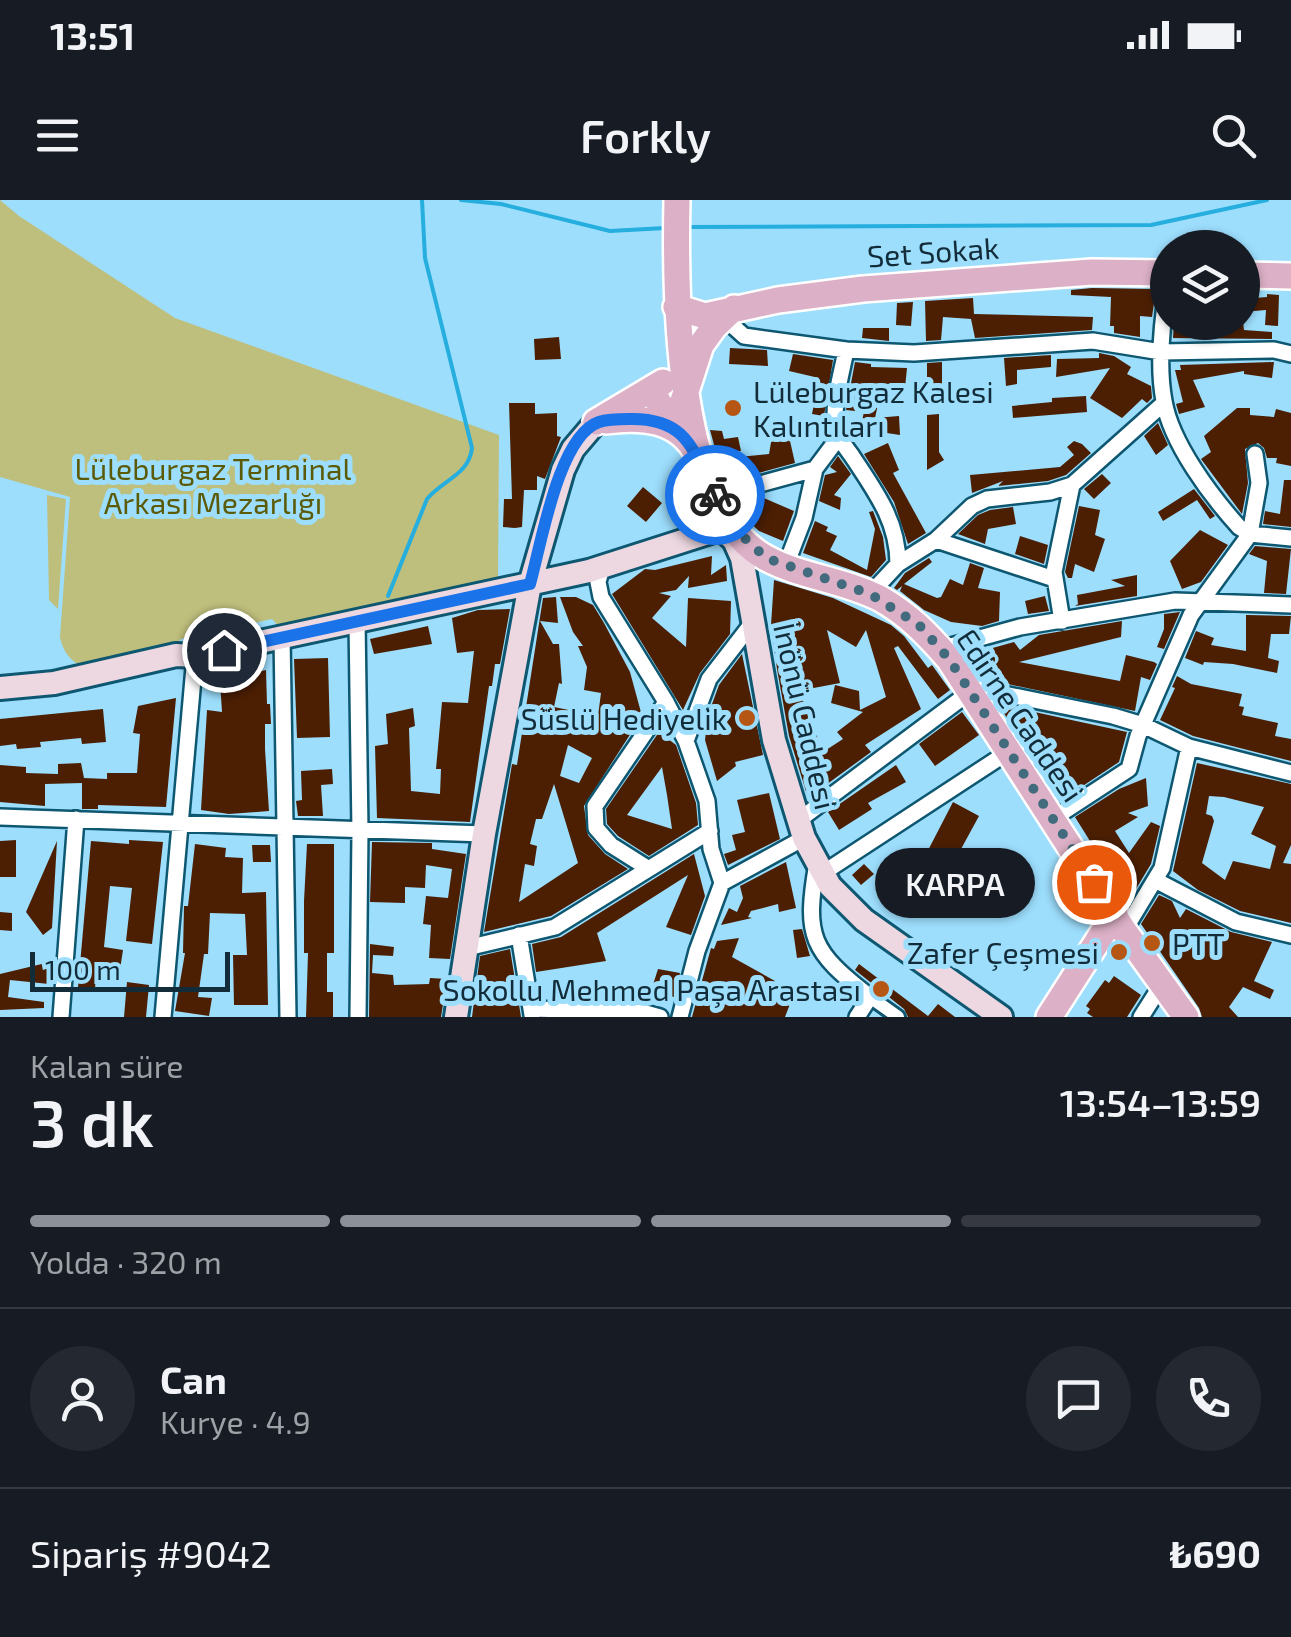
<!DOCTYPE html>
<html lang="tr">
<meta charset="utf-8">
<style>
body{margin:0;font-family:"Exo 2",sans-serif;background:#242831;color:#f1f3f6;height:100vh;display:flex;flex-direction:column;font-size:38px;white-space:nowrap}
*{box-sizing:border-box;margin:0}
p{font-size:32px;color:#9ea1a6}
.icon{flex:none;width:55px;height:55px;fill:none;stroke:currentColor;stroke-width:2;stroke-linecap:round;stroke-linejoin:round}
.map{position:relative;height:817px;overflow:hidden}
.side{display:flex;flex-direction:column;background:#171b24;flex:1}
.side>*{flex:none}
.controls{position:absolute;left:1150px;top:30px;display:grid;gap:20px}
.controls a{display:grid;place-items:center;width:110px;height:110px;border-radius:50%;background:#171b24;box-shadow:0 2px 8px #0004;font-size:50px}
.scale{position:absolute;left:30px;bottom:25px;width:200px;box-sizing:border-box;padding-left:10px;border:5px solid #122d39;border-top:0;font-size:28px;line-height:35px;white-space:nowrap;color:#122d39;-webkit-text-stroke:8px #9ddefd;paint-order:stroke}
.pin{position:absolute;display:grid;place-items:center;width:85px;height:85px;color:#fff;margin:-42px;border:5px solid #fff;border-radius:50%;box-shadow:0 2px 10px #0007}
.courier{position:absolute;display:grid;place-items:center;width:100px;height:100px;margin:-50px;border:8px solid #1a73e8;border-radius:50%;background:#fff;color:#222;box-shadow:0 2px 12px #0007}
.bubble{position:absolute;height:70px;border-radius:35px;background:#171b24;box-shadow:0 2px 8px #0004;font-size:32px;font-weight:600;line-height:70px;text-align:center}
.overview em{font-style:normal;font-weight:600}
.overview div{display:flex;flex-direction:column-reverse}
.overview{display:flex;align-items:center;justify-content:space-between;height:170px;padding:0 30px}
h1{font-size:65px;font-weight:600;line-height:75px}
.bar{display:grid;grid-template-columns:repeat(4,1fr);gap:15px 10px;align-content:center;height:120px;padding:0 30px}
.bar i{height:12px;border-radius:8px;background:#363941}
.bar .current{background:#8c9099}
.bar p{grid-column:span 4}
.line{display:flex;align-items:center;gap:25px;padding:0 30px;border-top:2px solid #363941}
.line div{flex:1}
.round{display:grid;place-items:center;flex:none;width:105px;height:105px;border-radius:52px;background:#242831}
.status{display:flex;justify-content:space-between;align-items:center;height:70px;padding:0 50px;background:#171b24;direction:ltr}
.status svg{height:28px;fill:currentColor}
header{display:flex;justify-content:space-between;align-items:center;height:130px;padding:0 30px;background:#171b24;font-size:45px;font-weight:600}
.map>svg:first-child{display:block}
</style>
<div class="status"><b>13:51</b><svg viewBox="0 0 49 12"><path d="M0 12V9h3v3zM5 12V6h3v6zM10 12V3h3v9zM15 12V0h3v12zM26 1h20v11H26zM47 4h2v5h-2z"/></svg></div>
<header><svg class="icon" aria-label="menu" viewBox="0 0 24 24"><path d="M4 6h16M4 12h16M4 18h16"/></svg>Forkly<svg class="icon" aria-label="search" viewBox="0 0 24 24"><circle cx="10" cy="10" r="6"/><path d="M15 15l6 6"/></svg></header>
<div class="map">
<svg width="1291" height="817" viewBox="0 0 1291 817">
<rect width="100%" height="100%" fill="#9ddefd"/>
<path fill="#bfbf7d" d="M 0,0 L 19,16 L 175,118 L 499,235 L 498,381 L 282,430 L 272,419 L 181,439 L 160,456 L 89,471 C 73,462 64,456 60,437 L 70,297 L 0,277 Z
M 47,295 L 66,299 L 58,409 L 49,400 Z"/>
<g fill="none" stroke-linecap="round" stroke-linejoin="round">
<path stroke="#25aede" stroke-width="4" d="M 461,0 L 501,4 L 610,31 L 665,28
M 685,27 L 1151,25 L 1267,0
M 388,396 L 427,299 C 442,280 469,275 472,248 L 425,58 L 422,0"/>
</g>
<path fill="#4c1f03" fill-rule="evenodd" d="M 1092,88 L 1156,89 L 1152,117 L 1140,116 L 1140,137 L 1114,133 L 1114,126 L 1110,126 L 1111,97 L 1071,95 L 1071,90 Z
M 1267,94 L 1279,95 L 1278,126 L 1265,125 L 1266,110 L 1242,112 L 1242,99 L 1267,97 Z
M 973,98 L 974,114 L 1093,117 L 1092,130 L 975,138 L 971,119 L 943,117 L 941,140 L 926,141 L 925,101 Z
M 913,102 L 911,126 L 896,125 L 897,103 Z
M 1174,122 L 1243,122 L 1244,130 L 1272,132 L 1272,139 L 1173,138 Z
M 863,128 L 889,128 L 889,141 L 862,138 Z
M 559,137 L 561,159 L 535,160 L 534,139 Z
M 730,148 L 767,150 L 768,166 L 729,164 Z
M 1099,153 L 1114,156 L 1131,167 L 1127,174 L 1151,186 L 1152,198 L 1147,203 L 1142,199 L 1122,218 L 1090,198 L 1110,168 L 1056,177 L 1057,159 L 1099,158 Z
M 793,154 L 833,160 L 824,216 L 812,214 L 819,178 L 789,171 Z
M 1051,155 L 1051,167 L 1017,170 L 1017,184 L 1006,186 L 1004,158 Z
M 855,162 L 871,164 L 871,167 L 907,168 L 904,198 L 880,195 L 875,218 L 899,216 L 900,235 L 860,229 L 864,212 L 846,210 Z
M 942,162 L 942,202 L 927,200 L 927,163 Z
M 1274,162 L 1272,178 L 1244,174 L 1244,171 L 1193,180 L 1205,207 L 1179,214 L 1176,204 L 1183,202 L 1175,170 L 1181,170 L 1180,165 Z
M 1086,196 L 1087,212 L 1013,218 L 1012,206 L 1052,202 L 1052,198 Z
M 509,203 L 535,203 L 535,214 L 557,213 L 557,236 L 561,237 L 545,279 L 537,276 L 537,290 L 524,290 L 522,327 L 515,328 L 503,327 L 504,299 L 512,299 Z
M 1237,208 L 1250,208 L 1250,215 L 1274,217 L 1276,209 L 1291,213 L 1291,266 L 1276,263 L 1277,258 L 1267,258 L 1264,248 L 1258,243 L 1245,249 L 1248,283 L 1242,314 L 1201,259 L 1211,252 L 1204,236 Z
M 939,214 L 939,252 L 944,260 L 927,270 L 927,215 Z
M 1158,223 L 1168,245 L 1156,255 L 1144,236 Z
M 710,230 L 722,231 L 724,239 L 738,237 L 741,251 L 716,252 Z
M 773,231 L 788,232 L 795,263 L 744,277 L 739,257 L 769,254 Z
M 1074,241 L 1082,244 L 1091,253 L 1066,275 L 1048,281 L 998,286 L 1003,281 L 972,293 L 970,275 L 1060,267 L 1074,255 L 1067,247 Z
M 888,243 L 899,270 L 893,273 L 926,333 L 908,344 L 894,302 L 864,254 Z
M 838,256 L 851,274 L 834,295 L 841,298 L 840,310 L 819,301 L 825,275 L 837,272 L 830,267 Z
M 1102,274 L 1111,283 L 1094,299 L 1084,289 Z
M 1284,280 L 1291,280 L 1291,327 L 1263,324 L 1265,311 L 1280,314 Z
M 643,287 L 662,303 L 646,322 L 627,306 Z
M 1194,289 L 1215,316 L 1210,319 L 1197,300 L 1163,321 L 1158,312 Z
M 759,296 L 794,311 L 783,341 L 759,331 L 748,321 L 737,302 Z
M 1079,306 L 1100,310 L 1095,335 L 1105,339 L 1094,372 L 1075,364 L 1072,378 L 1068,378 L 1065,372 Z
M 1013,307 L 1016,324 L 988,329 L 985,344 L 958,334 L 978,315 L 990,310 Z
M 873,311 L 883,337 L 886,360 L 871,377 L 803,353 L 815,321 L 828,327 L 826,331 L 837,336 L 830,350 L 867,370 L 875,329 L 869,312 Z
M 1200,330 L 1228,345 L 1201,382 L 1182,389 L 1170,361 Z
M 1020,336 L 1048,345 L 1044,364 L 1015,354 Z
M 1255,346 L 1291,349 L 1286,394 L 1264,393 L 1267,361 L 1249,354 Z
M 712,356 L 711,375 L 726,365 L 727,381 L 688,388 L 689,376 L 676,390 L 659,393 L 671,396 L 652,418 L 686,447 L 688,398 L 731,401 L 730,434 L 700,473 L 683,510 L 612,394 L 645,369 L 655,370 Z
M 929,358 L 932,362 L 904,384 L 937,398 L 941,397 L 950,379 L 963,385 L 970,363 L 984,368 L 978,388 L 1000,392 L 999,421 L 982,426 L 951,422 L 924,410 L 900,391 L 902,386 L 897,390 L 894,388 L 905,373 Z
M 1137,375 L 1137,396 L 1075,406 L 1078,404 L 1077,395 L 1125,386 L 1111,380 Z
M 774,380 L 833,398 L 891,425 L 904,436 L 928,468 L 932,465 L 950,490 L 938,499 L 898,446 L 894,448 L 921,509 L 865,545 L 871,552 L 808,598 L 789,536 L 777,469 L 771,425 ZM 827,430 L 856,447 L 866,430 L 886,497 L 860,510 L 859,491 L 835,485 L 831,503 L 863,512 L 837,532 L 843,539 L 823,552 L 795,480 L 803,490 L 840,483 Z
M 1045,396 L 1049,411 L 1028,414 L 1025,401 Z
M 556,397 L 558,423 L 540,421 L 553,444 L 559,444 L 562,484 L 559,483 L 554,507 L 598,516 L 601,493 L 584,490 L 587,467 L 578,446 L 583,446 L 573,432 L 560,397 L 576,397 L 593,405 L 604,423 L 630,472 L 642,516 L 584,606 L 588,635 L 605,654 L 628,669 L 551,716 L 484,732 L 512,564 L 517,565 L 543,398 ZM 568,545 L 592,558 L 579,583 L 560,576 ZM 554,584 L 578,663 L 519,702 L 525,664 L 534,666 L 537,646 L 530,644 L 536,619 L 542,619 Z
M 510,409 L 500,464 L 495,464 L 492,486 L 489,486 L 470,622 L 377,618 L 375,546 L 388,544 L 386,514 L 413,508 L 415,526 L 409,528 L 411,591 L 440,594 L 441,569 L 436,569 L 442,502 L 468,503 L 474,451 L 457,453 L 452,418 L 478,410 Z
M 1180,412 L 1164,449 L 1157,447 L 1164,429 L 1164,414 Z
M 1246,415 L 1291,416 L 1289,434 L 1271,434 L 1268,458 L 1279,461 L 1277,473 L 1233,464 L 1204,462 L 1203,465 L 1185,458 L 1196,431 L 1214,438 L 1211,445 L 1246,451 Z
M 1122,421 L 1121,437 L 1019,462 L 1120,481 L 1126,455 L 1154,462 L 1157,464 L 1150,480 L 1141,477 L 1135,511 L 998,482 L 989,449 L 1014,442 L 1020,450 L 1039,435 Z
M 428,426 L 432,444 L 374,454 L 370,439 Z
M 742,454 L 763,555 L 735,562 L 736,566 L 717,581 L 705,540 L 708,515 L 719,485 Z
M 328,458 L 330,537 L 297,538 L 294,459 Z
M 266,470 L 267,504 L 270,504 L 271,524 L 265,524 L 265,549 L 269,611 L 229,614 L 201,610 L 207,510 L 222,512 L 220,481 Z
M 1177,476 L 1191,484 L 1242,494 L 1239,506 L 1244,507 L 1242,515 L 1278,523 L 1275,536 L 1291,539 L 1291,561 L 1193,536 L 1160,520 L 1175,488 L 1172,487 Z
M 176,498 L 166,607 L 98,605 L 98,609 L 82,609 L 82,583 L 45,584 L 45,606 L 0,602 L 0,565 L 26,567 L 26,573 L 58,574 L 58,564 L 81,563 L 84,578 L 107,579 L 107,573 L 137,573 L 140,534 L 133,533 L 138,506 Z
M 998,504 L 1127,532 L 1119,562 L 1060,601 Z
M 103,509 L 106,542 L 82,544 L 81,538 L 40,542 L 41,547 L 17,549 L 16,544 L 0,546 L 0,519 Z
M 962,512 L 979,535 L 935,566 L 919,544 Z
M 659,532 L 676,545 L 696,603 L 698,625 L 649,656 L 618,636 L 607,624 L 606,609 ZM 662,567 L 667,595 L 672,629 L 627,615 Z
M 1197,563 L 1291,584 L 1291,645 L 1283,663 L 1291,664 L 1291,723 L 1240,711 L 1198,690 L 1173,671 ZM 1209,596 L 1224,597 L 1264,607 L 1251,634 L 1276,646 L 1270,669 L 1233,661 L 1225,680 L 1202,663 L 1214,621 L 1212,616 L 1206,614 Z
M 896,565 L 906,582 L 868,603 L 872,609 L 839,630 L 828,612 Z
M 332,569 L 333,584 L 321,585 L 323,616 L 298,616 L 296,601 L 302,600 L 301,571 Z
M 1146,578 L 1148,606 L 1128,613 L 1138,617 L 1115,631 L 1129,653 L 1151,622 L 1160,626 L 1151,664 L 1128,702 L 1075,617 L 1119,589 Z
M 769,593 L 780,639 L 728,665 L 724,654 L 736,650 L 732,635 L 745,632 L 737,600 Z
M 953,602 L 979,616 L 948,673 L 923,660 Z
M 16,640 L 16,677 L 0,677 L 0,641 Z
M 129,640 L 163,642 L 152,744 L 126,741 L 132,688 L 110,686 L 104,747 L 123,750 L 119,776 L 96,773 L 95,789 L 78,787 L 91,641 L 129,644 Z
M 57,641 L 52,728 L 43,735 L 26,712 Z
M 372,642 L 432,643 L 432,649 L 466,654 L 450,759 L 429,758 L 431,725 L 423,724 L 426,696 L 448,698 L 452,669 L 426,665 L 425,688 L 405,687 L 405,703 L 370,702 Z
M 195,644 L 226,648 L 225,657 L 243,658 L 242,693 L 266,692 L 268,805 L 234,805 L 233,755 L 247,755 L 245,714 L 210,713 L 208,754 L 204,754 L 198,797 L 212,798 L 209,816 L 175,811 L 185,753 L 183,753 L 184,706 L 188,706 Z
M 307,644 L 334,644 L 334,753 L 327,753 L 327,792 L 333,792 L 333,817 L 306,817 L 308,753 L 304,753 L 304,701 Z
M 252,645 L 270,645 L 271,662 L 253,662 Z
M 694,654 L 705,696 L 691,735 L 666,727 L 688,675 L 597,733 L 606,761 L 536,772 L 532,744 L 561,737 Z
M 786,662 L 796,708 L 779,712 L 778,704 L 751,711 L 748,717 L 752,718 L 721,725 L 729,708 L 737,712 L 743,698 L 740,686 Z
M 864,664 L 874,674 L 861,685 L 852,675 Z
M 1159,695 L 1172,701 L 1180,718 L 1186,709 L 1231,732 L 1272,742 L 1254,781 L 1274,790 L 1270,799 L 1243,787 L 1229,807 L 1238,817 L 1202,817 L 1199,808 L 1141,724 Z
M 0,712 L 12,713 L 12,731 L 0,730 Z
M 802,729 L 810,756 L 797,758 L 793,730 Z
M 739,738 L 732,757 L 775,781 L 767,794 L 790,804 L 785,817 L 692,817 L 711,748 L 714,749 L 717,741 Z
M 370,744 L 394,747 L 393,756 L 373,755 L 372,773 L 393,775 L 394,785 L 429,784 L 430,778 L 447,779 L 441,817 L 369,817 Z
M 510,749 L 521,817 L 472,817 L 480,756 Z
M 50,762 L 49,784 L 10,780 L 8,797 L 44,802 L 44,808 L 0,810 L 0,774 Z
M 859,764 L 928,816 L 938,804 L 955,817 L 908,817 L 904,809 L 855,770 Z
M 658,769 L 680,773 L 674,797 L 651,791 Z
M 1114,776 L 1141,795 L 1127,817 L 1093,817 L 1087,813 L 1090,809 L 1086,806 L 1105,780 L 1109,783 Z
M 127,782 L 149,785 L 146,817 L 124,817 Z"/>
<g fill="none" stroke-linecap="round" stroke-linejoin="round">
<defs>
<path id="pedestrian" d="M 870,797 L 898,817"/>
<path id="minor" d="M 1168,85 C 1162,121 1157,164 1164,201 C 1171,243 1211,296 1239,327 L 1250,334 L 1291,338
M 734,108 L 734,127 L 744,136 L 846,150 L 914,153 L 1093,141 L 1161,152 L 1274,150 L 1291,154
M 846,150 C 842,172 834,197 835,221 C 836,235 844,245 852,256 C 875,291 898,321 898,364
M 716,296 L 815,269 L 839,237
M 936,340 L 1054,379
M 786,365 L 804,318 L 815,269
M 602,367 L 598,382 L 601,397 L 666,502 L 686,541 L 707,601 L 711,649 L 722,683
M 870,394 L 898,364 L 936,340 L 972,306 L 987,299 L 1050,292 L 1072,285
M 357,421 L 360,631 L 358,817
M 1062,421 L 1054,372 L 1072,285 L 1164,203
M 282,436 L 288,817
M 940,449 L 1020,427 L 1175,401 L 1291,405
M 686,541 L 709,479 L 753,422
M 0,617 L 484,634
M 799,620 L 970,492 L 999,493 L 1113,516 L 1143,525 L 1189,547 L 1291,573
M 1051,620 L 1129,569 L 1138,536 L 1191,415 L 1250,334 L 1259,283 L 1255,254
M 817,663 C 804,737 811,751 870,797 L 857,817
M 649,669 L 611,645 L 596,628 L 595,606 L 666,502
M 823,673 L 1008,552
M 1157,681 L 1236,722 L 1291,735
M 1124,731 L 1162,668 L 1189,547
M 519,735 L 532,815
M 467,748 L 555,727 L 710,631
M 531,809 L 642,812 L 660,817
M 61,817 L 76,619
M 163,817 L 195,456
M 680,817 L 697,751 L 722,683 L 804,638
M 1141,817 L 1162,784"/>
<path id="secondary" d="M 724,331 L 734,340 L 742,358 L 774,540 L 804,638 L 830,686 L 864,720 L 1001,817
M 0,488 L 54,483 L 176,455 L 195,456 L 589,371 L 717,330 L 723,320 L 721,305
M 456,817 L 484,634 L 530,384 L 563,270 L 573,249 L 596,222"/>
<path id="primary" d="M 677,0 C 675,90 674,308 766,358 C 801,377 845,380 881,399 C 909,415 928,435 949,459 L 1124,731 L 1186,817
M 1242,75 L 1291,76
M 676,107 L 705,116 L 778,100 L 863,89 L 1092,72 L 1168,73
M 657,188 L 655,196 L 661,207 L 671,211 L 681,207 L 701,145 L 714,127 L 734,108
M 606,221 C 642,216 679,219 697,254
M 596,222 L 663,182
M 1049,817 L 1115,714"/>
</defs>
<use href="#pedestrian" stroke="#0e5771" stroke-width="18"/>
<use href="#minor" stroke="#0e5771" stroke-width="20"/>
<use href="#secondary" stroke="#0e5771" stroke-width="28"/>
<use href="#primary" stroke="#fff" stroke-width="30"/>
<use href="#pedestrian" stroke="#fff" stroke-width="12"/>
<use href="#minor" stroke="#fff" stroke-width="15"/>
<use href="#secondary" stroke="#edd8e2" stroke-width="22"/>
<use href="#primary" stroke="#dcb0c6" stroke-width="25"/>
</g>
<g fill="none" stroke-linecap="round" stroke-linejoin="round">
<path stroke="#436b7e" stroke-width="10" stroke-dasharray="0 18" d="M 715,295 L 737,331 L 766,358 L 870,394 L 919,425 L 949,459 L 1094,682"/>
<path stroke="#1a73e8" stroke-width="12" d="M 224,450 L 530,384 C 541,346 558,236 599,222 C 608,219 620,219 630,219 C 688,218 693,251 715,295"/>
</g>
<g fill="#b65614" stroke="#9ddefd" stroke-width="4">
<circle cx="733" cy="208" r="10"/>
<circle cx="747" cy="518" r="10"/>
<circle cx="1152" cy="743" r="10"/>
<circle cx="1119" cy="752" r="10"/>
<circle cx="881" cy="789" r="10"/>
</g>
<g text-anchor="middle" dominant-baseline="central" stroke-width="10" stroke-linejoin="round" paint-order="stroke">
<g font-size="30" fill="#122d39" stroke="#9ddefd">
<text transform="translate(933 51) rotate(-4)">Set Sokak</text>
<text transform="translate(1021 515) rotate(56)">Edirne Caddesi</text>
<text transform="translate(806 516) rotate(77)">İnönü Caddesi</text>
</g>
<g font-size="30" fill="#122d39" stroke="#9ddefd" text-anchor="end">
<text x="753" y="191" text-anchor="start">Lüleburgaz Kalesi<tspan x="753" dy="34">Kalıntıları</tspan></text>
<text x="727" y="518">Süslü Hediyelik</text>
<text x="1172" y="743" text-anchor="start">PTT</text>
<text x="1099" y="752">Zafer Çeşmesi</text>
<text x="861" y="789">Sokollu Mehmed Paşa Arastası</text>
</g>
<g font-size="30" fill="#5b5a06" stroke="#9ddefd">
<text x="213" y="268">Lüleburgaz Terminal<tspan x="213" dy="34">Arkası Mezarlığı</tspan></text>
</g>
</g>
</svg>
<div class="controls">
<a><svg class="icon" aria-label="layers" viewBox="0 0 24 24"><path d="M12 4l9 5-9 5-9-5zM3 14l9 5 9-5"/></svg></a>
</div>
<div class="scale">100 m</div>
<div class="pin" style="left:1094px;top:682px;background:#ea580c"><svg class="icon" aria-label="bag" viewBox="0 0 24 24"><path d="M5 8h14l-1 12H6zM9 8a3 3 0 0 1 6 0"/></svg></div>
<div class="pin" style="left:224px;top:450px;background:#1f2937"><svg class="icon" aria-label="home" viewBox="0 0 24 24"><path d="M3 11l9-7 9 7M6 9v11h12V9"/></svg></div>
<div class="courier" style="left:715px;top:295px"><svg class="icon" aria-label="bike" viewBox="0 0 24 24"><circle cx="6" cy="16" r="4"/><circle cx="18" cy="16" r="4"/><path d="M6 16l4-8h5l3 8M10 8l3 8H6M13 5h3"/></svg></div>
<div class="bubble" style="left:875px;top:648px;width:160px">KARPA</div>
</div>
<section class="side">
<div class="overview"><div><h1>3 dk</h1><p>Kalan süre</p></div><em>13:54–13:59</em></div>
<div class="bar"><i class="current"></i><i class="current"></i><i class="current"></i><i></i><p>Yolda · 320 m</p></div>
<div class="line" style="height:180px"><a class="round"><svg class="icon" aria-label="person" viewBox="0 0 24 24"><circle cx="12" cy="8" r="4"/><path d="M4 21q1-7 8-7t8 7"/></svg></a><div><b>Can</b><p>Kurye · 4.9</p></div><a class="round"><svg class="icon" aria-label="chat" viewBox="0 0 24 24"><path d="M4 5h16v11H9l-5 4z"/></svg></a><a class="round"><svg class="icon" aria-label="phone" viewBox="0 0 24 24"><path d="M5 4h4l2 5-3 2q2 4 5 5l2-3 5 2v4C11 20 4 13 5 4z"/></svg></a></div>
<div class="line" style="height:130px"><div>Sipariş #9042</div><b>₺690</b></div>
</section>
